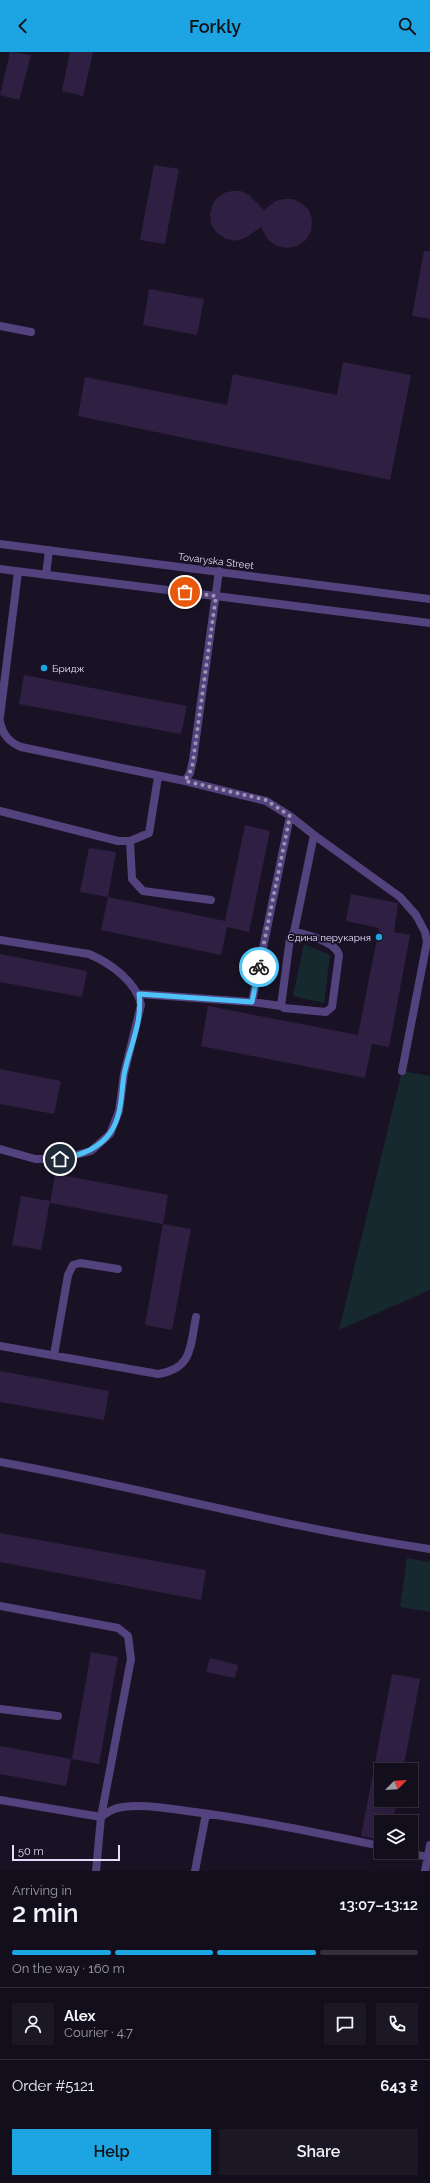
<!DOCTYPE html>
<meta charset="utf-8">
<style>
body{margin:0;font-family:Raleway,sans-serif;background:#1c1725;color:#f1f3f6;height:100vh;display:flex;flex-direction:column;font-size:15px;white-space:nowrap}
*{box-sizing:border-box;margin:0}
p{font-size:13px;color:#9d9ca3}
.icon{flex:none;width:22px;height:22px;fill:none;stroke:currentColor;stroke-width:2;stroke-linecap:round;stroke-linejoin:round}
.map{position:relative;height:1819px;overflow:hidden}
.panel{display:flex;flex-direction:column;background:#130e1c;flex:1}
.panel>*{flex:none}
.needle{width:26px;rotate:66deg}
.controls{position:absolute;left:374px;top:1711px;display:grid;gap:8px}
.controls a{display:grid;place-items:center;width:44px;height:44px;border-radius:0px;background:#130e1c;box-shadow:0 2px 10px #0003,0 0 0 1px #322e3b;font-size:20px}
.scale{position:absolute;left:12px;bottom:10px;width:108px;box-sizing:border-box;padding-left:4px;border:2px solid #e5dafa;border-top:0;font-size:11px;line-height:14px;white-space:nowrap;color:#e5dafa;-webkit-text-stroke:3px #191225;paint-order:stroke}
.pin{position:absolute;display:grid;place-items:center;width:34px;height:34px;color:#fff;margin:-17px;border:2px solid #fff;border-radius:50%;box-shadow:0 1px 4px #0007}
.courier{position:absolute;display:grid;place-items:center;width:40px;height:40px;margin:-20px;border:3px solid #4fc3f7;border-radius:50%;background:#fff;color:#222;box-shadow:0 1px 5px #0007}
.headline em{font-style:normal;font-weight:600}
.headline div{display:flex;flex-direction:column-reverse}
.headline{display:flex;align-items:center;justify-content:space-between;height:68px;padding:0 12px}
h1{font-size:26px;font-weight:600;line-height:30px}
.bar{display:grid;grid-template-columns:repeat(4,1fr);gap:6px 4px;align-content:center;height:48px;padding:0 12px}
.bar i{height:5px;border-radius:3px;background:#322e3b}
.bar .active{background:#1da4e3}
.bar p{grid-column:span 4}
.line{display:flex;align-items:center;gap:10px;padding:0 12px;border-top:1px solid #322e3b}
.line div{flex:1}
.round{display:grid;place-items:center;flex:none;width:42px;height:42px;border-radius:0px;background:#1c1725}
.action{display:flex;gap:8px;margin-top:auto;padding:8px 12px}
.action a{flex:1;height:46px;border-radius:0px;background:#1da4e3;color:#111;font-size:16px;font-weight:600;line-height:46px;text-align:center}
.action a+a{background:#1c1725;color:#f1f3f6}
header{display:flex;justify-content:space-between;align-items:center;height:52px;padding:0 12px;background:#1da4e3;color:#111;font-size:18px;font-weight:600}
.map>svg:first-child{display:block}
</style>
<header><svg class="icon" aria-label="back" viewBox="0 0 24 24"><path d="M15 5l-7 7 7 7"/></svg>Forkly<svg class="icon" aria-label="search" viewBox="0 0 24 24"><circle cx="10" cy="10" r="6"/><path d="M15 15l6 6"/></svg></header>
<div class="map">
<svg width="430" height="1819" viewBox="0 0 430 1819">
<rect width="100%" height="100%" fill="#191225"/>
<path fill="#16292e" d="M 304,892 L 330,903 L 324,951 L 293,944 Z
M 402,1019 L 430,1024 L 430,1238 L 339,1278 Z
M 407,1506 L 430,1510 L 430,1560 L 400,1555 Z"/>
<path fill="#2f2043" d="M 10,0 L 31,3 L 19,48 L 0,43 Z
M 70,0 L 93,0 L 83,44 L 62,39 Z
M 154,113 L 179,117 L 165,192 L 140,188 Z
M 232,139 L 241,139 L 249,143 L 264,158 L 276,149 L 284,147 L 293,147 L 301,151 L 309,158 L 312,168 L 311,179 L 306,188 L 297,194 L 287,196 L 277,194 L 268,188 L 261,175 L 245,186 L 235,189 L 224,186 L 216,180 L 211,172 L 210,163 L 212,154 L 216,147 L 224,141 Z
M 424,199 L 430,199 L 430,267 L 412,264 Z
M 149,237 L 204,247 L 197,283 L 143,273 Z
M 343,310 L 411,323 L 390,428 L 78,364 L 85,325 L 227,353 L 233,322 L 337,343 Z
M 24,623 L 187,654 L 181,682 L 19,652 Z
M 245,773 L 270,779 L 249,880 L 227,875 L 221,903 L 101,878 L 108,845 L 225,869 Z
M 89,796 L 116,800 L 108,845 L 80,840 Z
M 351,842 L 398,851 L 394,880 L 410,883 L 389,995 L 372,992 L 365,1026 L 201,994 L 208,954 L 358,983 L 379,876 L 346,869 Z
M 0,902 L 87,919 L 82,945 L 0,930 Z
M 0,1017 L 61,1029 L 54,1062 L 0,1052 Z
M 55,1122 L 168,1143 L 163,1172 L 50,1151 Z
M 21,1144 L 50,1149 L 41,1198 L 12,1193 Z
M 163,1172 L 191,1177 L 172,1278 L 145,1273 Z
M 0,1319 L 109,1339 L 104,1368 L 0,1350 Z
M 0,1481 L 206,1518 L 201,1548 L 0,1510 Z
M 91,1600 L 118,1605 L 99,1712 L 72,1707 Z
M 210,1606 L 238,1613 L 235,1626 L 206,1620 Z
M 392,1622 L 420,1627 L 403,1718 L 381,1718 L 381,1748 L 397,1748 L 393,1770 L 381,1770 L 381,1788 L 361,1784 Z
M 0,1694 L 71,1707 L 66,1734 L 0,1722 Z"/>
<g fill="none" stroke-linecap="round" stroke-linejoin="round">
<path stroke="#52437e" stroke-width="8" d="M 0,274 L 31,280
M 0,665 L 18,520
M 0,670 C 3,683 9,690 21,695 L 185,729 L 190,721 L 193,708 L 219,519
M 185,729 L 266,749 L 290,764 L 314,783 L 400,845 L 416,863 L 425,880 L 427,890 L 402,1019
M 0,759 L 118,789 L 130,789 L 149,781 L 158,725
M 130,789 L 132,827 L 143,839 L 211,848
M 294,880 L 290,886 L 281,954 L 284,956 L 326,960 L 332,955 L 339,903 C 335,889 308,883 294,880 L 314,783
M 0,888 L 89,902 C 110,911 137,930 141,953 L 124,1022 L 119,1059 L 110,1082 L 91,1099 L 60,1107 L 35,1107 L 0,1097
M 139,942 L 252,950 L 281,954
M 252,950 L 290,764
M 0,1294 L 158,1322 C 193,1317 190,1294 196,1265
M 54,1303 L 68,1223 L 73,1213 L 80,1211 L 118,1217
M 0,1410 C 144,1436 285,1476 430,1497
M 0,1554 L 118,1576 L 128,1584 L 131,1607 L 101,1765 L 0,1748
M 0,1657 L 58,1664
M 407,1800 L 430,1806
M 96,1819 L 101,1765 C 106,1761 111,1758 117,1756 C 138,1751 165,1756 187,1759 C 252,1767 317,1781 381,1794
M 195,1819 L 206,1762
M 425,1819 L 430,1793"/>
<path stroke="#52437e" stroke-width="8" d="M 0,492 L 430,547
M 0,517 L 430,571
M 46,523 L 49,498"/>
</g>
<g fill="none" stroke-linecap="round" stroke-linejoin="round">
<path stroke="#9e94af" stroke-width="4" stroke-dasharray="0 7.2" d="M 185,540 L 216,544 L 192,716 L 185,729 L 266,748 L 290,764 L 259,915"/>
<path stroke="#4fc3f7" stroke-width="5" d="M 60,1107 C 79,1104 98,1098 110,1081 C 122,1064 121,1042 124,1023 C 129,996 143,970 139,942 L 252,950 L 259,915"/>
</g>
<g fill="#1da4e3" stroke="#191225" stroke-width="1.5">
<circle cx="44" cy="616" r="4"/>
<circle cx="379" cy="885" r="4"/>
</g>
<g text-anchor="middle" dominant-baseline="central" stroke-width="3.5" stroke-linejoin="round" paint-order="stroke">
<g font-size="10" fill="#e5dafa" stroke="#191225">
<text transform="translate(216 509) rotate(7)">Tovaryska Street</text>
</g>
<g font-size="10" fill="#e5dafa" stroke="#191225" text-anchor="start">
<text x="52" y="616">Бридж</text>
<text x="371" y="885" text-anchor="end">Єдина перукарня</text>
</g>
</g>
</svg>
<div class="controls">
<a><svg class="needle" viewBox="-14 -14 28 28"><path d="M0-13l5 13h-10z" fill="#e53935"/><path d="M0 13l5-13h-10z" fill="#9d9ca3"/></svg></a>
<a><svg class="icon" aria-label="layers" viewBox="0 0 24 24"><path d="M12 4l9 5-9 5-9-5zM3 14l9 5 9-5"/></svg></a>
</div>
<div class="scale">50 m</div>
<div class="pin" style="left:185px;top:540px;background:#ea580c"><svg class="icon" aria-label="bag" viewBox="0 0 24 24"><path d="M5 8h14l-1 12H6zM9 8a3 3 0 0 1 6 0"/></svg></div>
<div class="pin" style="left:60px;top:1107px;background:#1f2937"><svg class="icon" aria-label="home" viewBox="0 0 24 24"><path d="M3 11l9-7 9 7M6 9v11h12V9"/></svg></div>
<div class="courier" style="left:259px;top:915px"><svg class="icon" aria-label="bike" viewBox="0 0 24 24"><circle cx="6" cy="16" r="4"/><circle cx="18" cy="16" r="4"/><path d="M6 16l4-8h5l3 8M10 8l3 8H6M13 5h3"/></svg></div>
</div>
<section class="panel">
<div class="headline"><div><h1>2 min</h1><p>Arriving in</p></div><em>13:07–13:12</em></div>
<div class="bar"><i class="active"></i><i class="active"></i><i class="active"></i><i></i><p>On the way · 160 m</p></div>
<div class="line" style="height:72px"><a class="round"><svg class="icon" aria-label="person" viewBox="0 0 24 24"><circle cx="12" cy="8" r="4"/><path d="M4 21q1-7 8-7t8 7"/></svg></a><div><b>Alex</b><p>Courier · 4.7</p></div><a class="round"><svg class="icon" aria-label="chat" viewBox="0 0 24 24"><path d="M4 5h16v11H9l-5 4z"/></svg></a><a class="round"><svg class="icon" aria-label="phone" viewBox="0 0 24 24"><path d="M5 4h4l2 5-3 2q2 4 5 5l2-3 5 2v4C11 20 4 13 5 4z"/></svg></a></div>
<div class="line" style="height:52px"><div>Order #5121</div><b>643 ₴</b></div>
<div class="action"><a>Help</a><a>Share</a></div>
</section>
